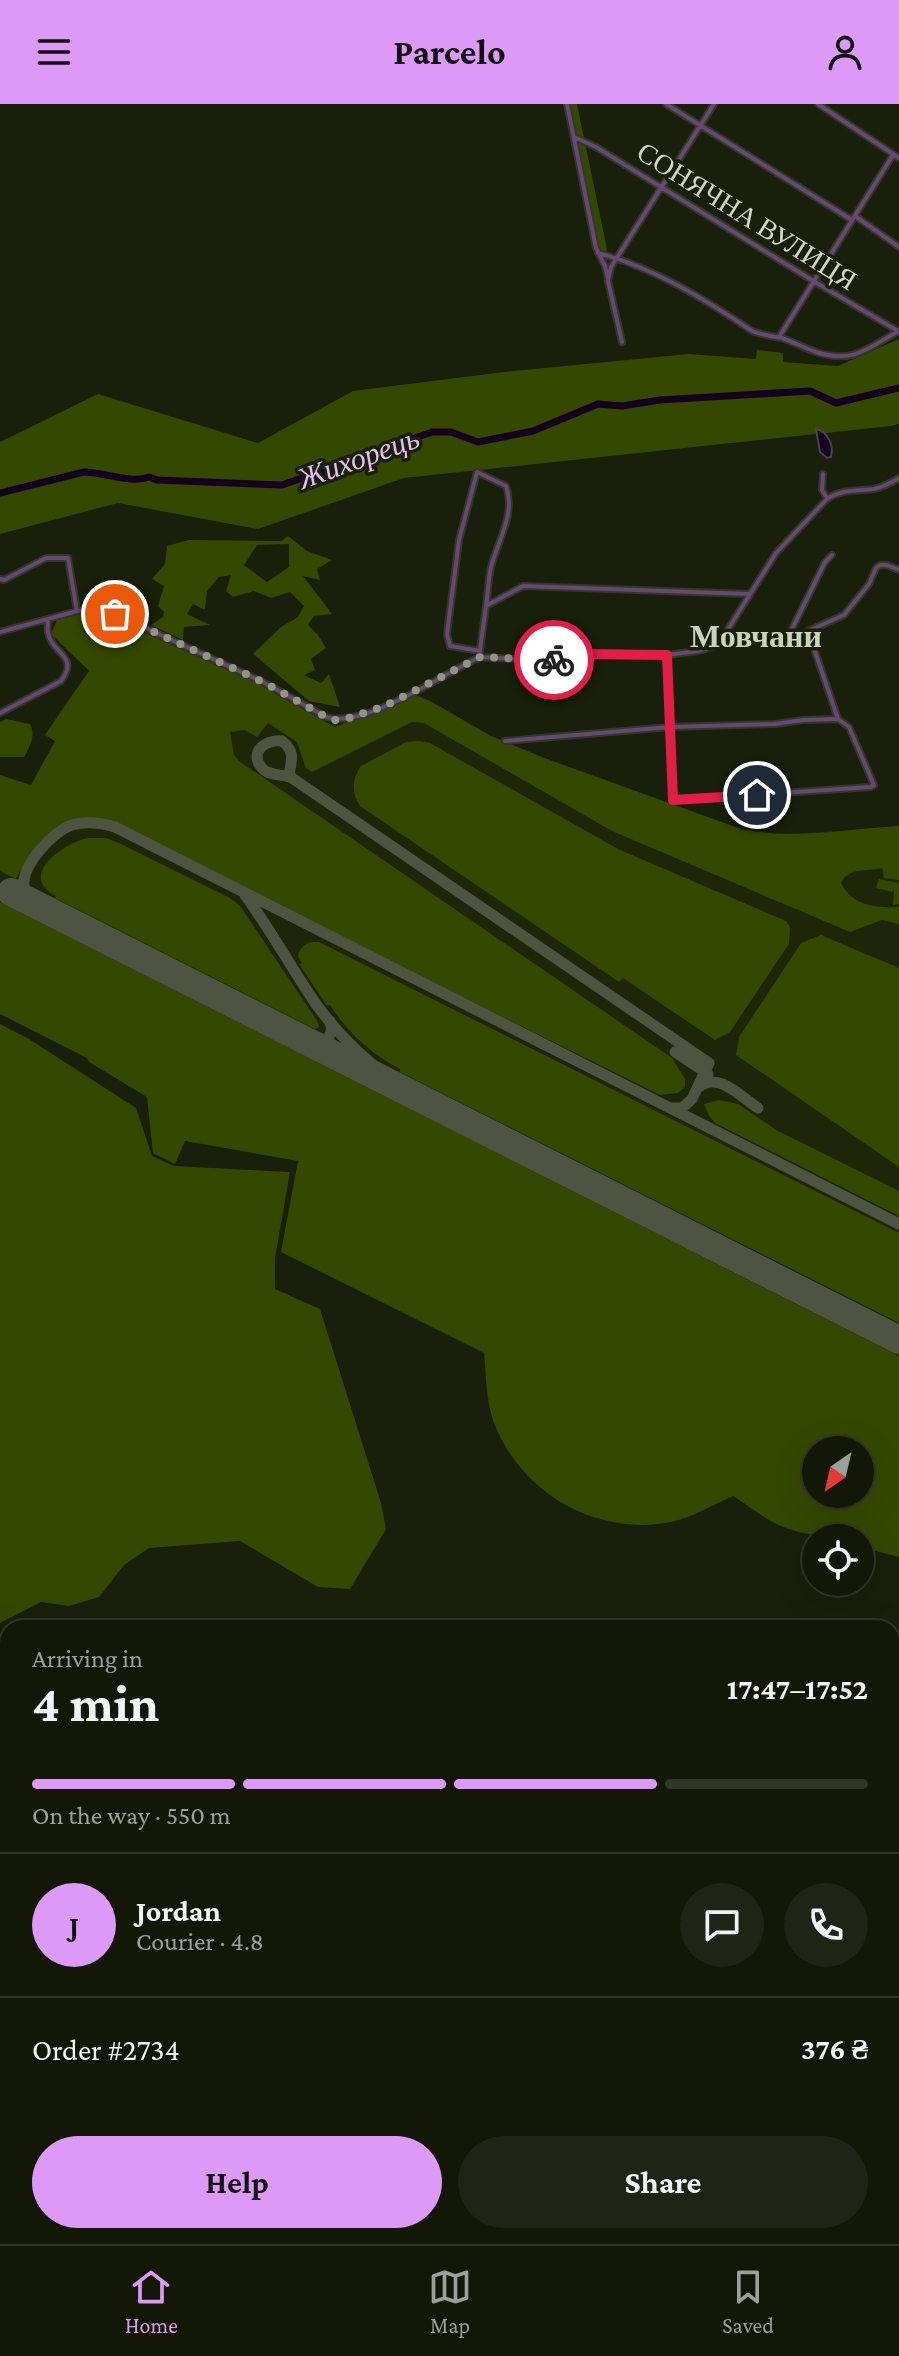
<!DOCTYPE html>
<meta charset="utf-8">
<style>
body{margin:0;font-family:"Crimson Pro",serif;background:#1f2416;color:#f1f3f6;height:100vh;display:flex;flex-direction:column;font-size:30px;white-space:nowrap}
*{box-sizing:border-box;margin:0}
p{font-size:26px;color:#9c9f9c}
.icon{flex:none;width:44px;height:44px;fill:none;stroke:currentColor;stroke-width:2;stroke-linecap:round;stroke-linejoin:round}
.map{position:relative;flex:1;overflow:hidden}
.side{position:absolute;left:0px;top:1516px;width:900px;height:624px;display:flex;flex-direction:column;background:#121708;border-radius:24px 24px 0 0;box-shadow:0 8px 32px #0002,0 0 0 2px #313629}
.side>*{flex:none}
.needle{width:52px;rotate:214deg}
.controls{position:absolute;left:802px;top:1332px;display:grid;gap:16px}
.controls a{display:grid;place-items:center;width:72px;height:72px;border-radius:50%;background:#121708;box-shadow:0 8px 32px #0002,0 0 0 2px #313629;font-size:40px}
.pin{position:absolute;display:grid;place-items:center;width:68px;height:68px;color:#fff;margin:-34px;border:4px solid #fff;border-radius:50%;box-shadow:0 2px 8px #0007}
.courier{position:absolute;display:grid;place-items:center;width:80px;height:80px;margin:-40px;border:6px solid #e11d48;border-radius:50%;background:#fff;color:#222;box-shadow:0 2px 10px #0007}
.summary em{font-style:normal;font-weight:700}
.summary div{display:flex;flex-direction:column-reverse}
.summary{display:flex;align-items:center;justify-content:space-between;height:136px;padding:0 32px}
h1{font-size:52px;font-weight:700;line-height:60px}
.bar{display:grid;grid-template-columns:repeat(4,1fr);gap:12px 8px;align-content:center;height:96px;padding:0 32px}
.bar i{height:10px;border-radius:6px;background:#313629}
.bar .current{background:#dc99f5}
.bar p{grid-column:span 4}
.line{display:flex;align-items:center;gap:20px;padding:0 32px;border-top:2px solid #313629}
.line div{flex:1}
.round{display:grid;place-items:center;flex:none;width:84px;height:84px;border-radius:42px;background:#1f2416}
.action{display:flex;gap:16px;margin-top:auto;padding:16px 32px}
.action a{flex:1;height:92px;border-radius:48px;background:#dc99f5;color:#111;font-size:32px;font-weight:700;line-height:92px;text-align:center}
.action a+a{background:#1f2416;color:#f1f3f6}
header{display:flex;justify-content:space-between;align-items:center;height:104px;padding:0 32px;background:#dc99f5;color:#111;font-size:36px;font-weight:700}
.tabs{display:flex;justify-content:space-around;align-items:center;height:112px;border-top:2px solid #313629;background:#121708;font-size:22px;color:#9c9f9c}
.tabs a{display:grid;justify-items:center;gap:4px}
.tabs .current{color:#dc99f5}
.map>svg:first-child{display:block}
</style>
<header><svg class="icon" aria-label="menu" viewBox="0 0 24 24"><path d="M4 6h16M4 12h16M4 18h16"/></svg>Parcelo<svg class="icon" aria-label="person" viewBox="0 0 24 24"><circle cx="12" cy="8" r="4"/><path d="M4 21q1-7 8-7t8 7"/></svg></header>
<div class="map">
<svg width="899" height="2140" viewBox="0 0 899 2140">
<rect width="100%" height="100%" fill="#181f0a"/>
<path fill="#1d2609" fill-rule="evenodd" d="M 81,510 L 103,514 L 105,511 L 172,540 L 258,580 L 335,623 L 406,594 L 418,592 L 430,596 L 490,632 L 512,642 L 741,725 L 764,730 L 796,730 L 899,722 L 899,1453 L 860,1434 L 769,1416 L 733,1392 L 693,1411 L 676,1417 L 647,1421 L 604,1416 L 588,1412 L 559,1398 L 527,1372 L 500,1333 L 488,1299 L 484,1249 L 281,1148 L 298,1057 L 185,1037 L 175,1060 L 153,1049 L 147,993 L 89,958 L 87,954 L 0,910 L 0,671 L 31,681 L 55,637 L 45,631 L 61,604 L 89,567 L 51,530 L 57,516 ZM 816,1346 L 860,1346 L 860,1390 L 816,1390 Z
M 892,1901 L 899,1902 L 899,2111 L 892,2111 Z"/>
<path fill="#354800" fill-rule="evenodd" d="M 570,0 L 577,0 L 607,145 L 604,155 L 599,150 Z
M 899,235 L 899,320 L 891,322 L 404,374 L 258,425 L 118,399 L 0,430 L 0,338 L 98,290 L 258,339 L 353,287 L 504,268 L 689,250 L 756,255 L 757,246 L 783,249 L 783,258 L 838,262 Z
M 288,432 L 307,447 L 332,456 L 317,465 L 320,476 L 303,472 L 332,510 L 314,512 L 308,521 L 318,531 L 326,544 L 311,555 L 315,566 L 304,571 L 321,579 L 329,570 L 340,603 L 309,597 L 253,550 L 281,523 L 298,513 L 304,502 L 290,488 L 271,494 L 254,487 L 233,493 L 226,487 L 231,471 L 219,473 L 207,487 L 205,506 L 193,500 L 187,510 L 210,521 L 184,523 L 183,536 L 151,521 L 163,513 L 164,508 L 158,502 L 164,482 L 152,475 L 165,460 L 167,442 L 189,436 L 281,437 ZM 289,440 L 289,463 L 267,478 L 244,461 L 257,441 Z
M 81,510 L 103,514 L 105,511 L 258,580 L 335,623 L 406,594 L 418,592 L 430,597 L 491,632 L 547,655 L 741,725 C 793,736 847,725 899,722 L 899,776 L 884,774 L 882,764 C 867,768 848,763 841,779 C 852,802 876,804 899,803 L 899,820 L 882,816 L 850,828 L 612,727 L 424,619 L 412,618 L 312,668 L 306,664 L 297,638 L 268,619 L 257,633 L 245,626 L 230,628 L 234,651 L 239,657 L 672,954 L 685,975 L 685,983 L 678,989 L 660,991 L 114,720 C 61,711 42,730 16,775 L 0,767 L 0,671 L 31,681 L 55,637 L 45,631 L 89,567 L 51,530 L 57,516 Z
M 6,615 L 30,620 C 36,631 30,643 24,653 L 0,653 L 0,618 Z
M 420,637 L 430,639 L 618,745 L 786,817 L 790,823 L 789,840 L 730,928 L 715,936 L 623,874 L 619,878 L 360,702 C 351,689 352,675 361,662 L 406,638 Z
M 88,734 L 106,734 L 121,740 L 230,794 L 240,802 L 318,918 L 319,923 L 315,925 L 55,794 L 56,792 C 17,772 63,739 88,734 Z
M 879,775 L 899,779 L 899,800 L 893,801 L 894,784 L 893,788 L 876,784 Z
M 0,798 L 899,1252 L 899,1453 L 860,1443 L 860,1434 C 831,1434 797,1432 771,1417 C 758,1410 746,1400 733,1392 C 712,1401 694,1413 671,1418 C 595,1433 519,1388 493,1316 C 486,1294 486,1271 484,1249 L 281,1148 L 298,1057 L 185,1037 L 175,1060 L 153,1049 L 147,993 L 89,958 L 87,954 L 0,910 ZM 860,1346 L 860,1390 L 816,1390 L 816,1346 Z
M 821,831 L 899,864 L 899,1063 L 736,951 L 739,933 L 801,839 Z
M 313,838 L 319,838 L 899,1129 L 899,1219 L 400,968 L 400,965 C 371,950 349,930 330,901 L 327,902 L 299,860 L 302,859 L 298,853 C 299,845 304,839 313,838 Z
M 0,920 L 29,935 L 136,1004 L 152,1052 L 174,1062 L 290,1068 L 275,1154 L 275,1185 L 320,1205 L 381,1399 L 386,1425 L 350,1485 L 318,1483 L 240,1437 L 149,1444 L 124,1461 L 99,1493 L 69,1502 L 41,1498 L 0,1519 Z
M 719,996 L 738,1000 L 778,1027 L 899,1087 L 899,1112 L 715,1019 L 709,1012 L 704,1000 Z
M 892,1692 L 899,1693 L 899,1858 L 892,1857 Z"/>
<path fill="#16001f" stroke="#4e4052" stroke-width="2" d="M 816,325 C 828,328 834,341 831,353 L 827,354 L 820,348 Z"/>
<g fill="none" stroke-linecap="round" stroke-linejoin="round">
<path stroke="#4e4052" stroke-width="2" d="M 497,2132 L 505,2140"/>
<path stroke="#16001f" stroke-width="7" d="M 0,389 L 84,368 C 104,368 130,380 149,373 L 157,376 L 282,381 L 432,328 L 451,328 L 478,338 L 533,327 L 598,300 L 622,302 L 660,296 L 810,287 L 836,299 L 899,284"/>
<path stroke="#4e5442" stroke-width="11" d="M 292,674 C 283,670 268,672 262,664 C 248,648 266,635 282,637 C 295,647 292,656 289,670 L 292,674 L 709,959 L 692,995 L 682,1004 L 671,1004
M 245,791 C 271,826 291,864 316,900 C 344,939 380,970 421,995
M 39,803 C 32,798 25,793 24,783 C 21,762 53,727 72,721 C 86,717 101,719 115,723 L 899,1120
M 310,939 C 325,940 335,933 330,917
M 675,948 L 708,970
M 699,983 C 718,967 741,993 758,1004"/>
<path stroke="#4e5442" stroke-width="28" d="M 11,788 L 899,1236"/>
<defs>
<path id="minor" d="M 567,0 L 596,144 L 605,162 L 608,174
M 666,0 L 852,116
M 818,0 L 899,54
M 574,33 L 596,43 L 815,178 L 898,227
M 855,112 L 899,143
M 598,149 C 652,163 705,195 752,227 C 762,231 771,232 782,234 C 793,238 805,244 816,248 C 853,260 866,245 897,228
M 779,233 L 893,51
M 622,238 L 608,177 L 611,163 L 714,0
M 823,370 L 822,386 L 827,394
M 0,475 L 4,476 L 46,454 L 68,454 L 77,507
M 808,527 L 838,615
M 0,528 L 77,507 L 92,506 L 115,510 L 263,578 L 326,613 C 366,625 442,570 480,553
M 788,533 L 825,458 L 832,451
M 726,539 L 724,535 L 725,530 L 776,449 L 827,395 C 841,385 858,387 874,385 C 883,383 891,379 899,374
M 480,546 L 486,502 L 523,482 L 749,490
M 480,547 L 450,542 L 447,530 L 459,436 L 477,368 L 506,382 C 516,410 498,436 491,463 C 488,476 488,490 486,502
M 480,553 L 550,557 L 582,550 L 667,551 L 698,547 L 726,539 L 735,541 L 788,533 L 808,527 L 844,511 L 869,480 L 876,464 L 880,461 L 887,461 L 899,466
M 0,609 L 61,577 C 80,552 52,550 48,529 C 47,527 48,517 48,515
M 505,637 L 670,623 L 775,620 L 803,616 L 838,615 L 849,623 L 874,681 L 871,683 L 673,696 L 667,551
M 0,1541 L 8,1564
M 0,1777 L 8,1778
M 0,1808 L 8,1815
M 0,1844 L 8,1832
M 0,1952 L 8,1958
M 0,2017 L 8,2022
M 0,2065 L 8,2053
M 360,2132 L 370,2140
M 541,2132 L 553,2140
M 646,2132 L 651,2140
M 772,2132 L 772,2140
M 804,2132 L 809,2140
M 45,2140 L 51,2132
M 132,2140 L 137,2132
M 199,2140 L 205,2132
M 262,2140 L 267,2132
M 326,2140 L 332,2132
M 392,2140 L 397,2132
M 460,2140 L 466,2132
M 653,2140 L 653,2132
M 686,2140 L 687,2132
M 725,2140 L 725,2132"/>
<path id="secondary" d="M 525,2140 L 531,2132"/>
<path id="primary" d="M 0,1751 L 8,1752
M 0,1761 L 8,1762
M 892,1866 L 899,1867
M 892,1875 L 899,1876
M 0,2093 L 8,2099
M 57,2132 L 69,2140"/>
</defs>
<use href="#minor" stroke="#323925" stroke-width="8"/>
<use href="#secondary" stroke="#323925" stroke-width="10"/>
<use href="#primary" stroke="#323925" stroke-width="12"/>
<use href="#minor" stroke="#684675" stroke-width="4"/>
<use href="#secondary" stroke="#935da8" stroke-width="6"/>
<use href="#primary" stroke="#b56ed0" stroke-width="8"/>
</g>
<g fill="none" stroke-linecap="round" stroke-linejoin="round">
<path stroke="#909686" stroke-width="8" stroke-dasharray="0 14.4" d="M 115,510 L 263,578 L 326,613 L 334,616 L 346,615 L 385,602 L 480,553 L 554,556"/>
<path stroke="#e11d48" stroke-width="10" d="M 554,556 L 582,550 L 667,551 L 673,696 L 757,691"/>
</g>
<g text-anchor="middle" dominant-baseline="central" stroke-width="7" stroke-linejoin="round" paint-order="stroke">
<g font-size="28" fill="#d0d6c8" stroke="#181f0a">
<text transform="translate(747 112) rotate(32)">СОНЯЧНА ВУЛИЦЯ</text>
</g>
<g font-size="30" font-style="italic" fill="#e6bbf7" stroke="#181f0a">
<text transform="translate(358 354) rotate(-20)">Жихорець</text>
</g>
<g font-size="32" font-weight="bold" fill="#cad4b9" stroke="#181f0a">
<text x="756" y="532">Мовчани</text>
</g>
</g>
</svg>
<div class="controls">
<a><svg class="needle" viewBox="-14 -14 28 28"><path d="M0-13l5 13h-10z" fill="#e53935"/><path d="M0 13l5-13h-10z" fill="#9c9f9c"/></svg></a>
<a><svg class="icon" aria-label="locate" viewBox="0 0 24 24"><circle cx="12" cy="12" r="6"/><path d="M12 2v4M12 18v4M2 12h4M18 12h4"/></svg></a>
</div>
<div class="pin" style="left:115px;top:510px;background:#ea580c"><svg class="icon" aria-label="bag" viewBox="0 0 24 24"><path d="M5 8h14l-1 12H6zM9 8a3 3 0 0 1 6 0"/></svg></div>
<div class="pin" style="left:757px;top:691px;background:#1f2937"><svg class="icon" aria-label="home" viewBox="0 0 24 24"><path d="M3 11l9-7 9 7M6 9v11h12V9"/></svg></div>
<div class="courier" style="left:554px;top:556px"><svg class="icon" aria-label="bike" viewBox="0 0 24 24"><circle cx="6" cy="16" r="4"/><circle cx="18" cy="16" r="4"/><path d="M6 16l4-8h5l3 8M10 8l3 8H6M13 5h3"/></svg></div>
<section class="side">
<div class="summary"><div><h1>4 min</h1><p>Arriving in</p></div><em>17:47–17:52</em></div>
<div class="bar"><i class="current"></i><i class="current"></i><i class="current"></i><i></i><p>On the way · 550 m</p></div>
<div class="line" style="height:144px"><b class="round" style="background:#dc99f5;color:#111">J</b><div><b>Jordan</b><p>Courier · 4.8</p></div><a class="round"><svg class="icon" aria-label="chat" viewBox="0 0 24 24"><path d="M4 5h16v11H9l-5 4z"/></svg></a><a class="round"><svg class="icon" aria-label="phone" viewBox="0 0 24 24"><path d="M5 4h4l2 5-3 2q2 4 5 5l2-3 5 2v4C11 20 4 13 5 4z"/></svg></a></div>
<div class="line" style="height:104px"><div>Order #2734</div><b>376 ₴</b></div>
<div class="action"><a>Help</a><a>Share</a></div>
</section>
</div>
<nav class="tabs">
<a class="current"><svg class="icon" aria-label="home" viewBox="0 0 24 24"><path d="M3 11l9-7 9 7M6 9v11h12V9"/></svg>Home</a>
<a><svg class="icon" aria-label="map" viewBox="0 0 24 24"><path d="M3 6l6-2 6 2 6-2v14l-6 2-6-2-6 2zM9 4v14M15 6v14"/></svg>Map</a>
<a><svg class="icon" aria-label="saved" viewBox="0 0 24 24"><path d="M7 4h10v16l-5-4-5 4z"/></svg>Saved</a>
</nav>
